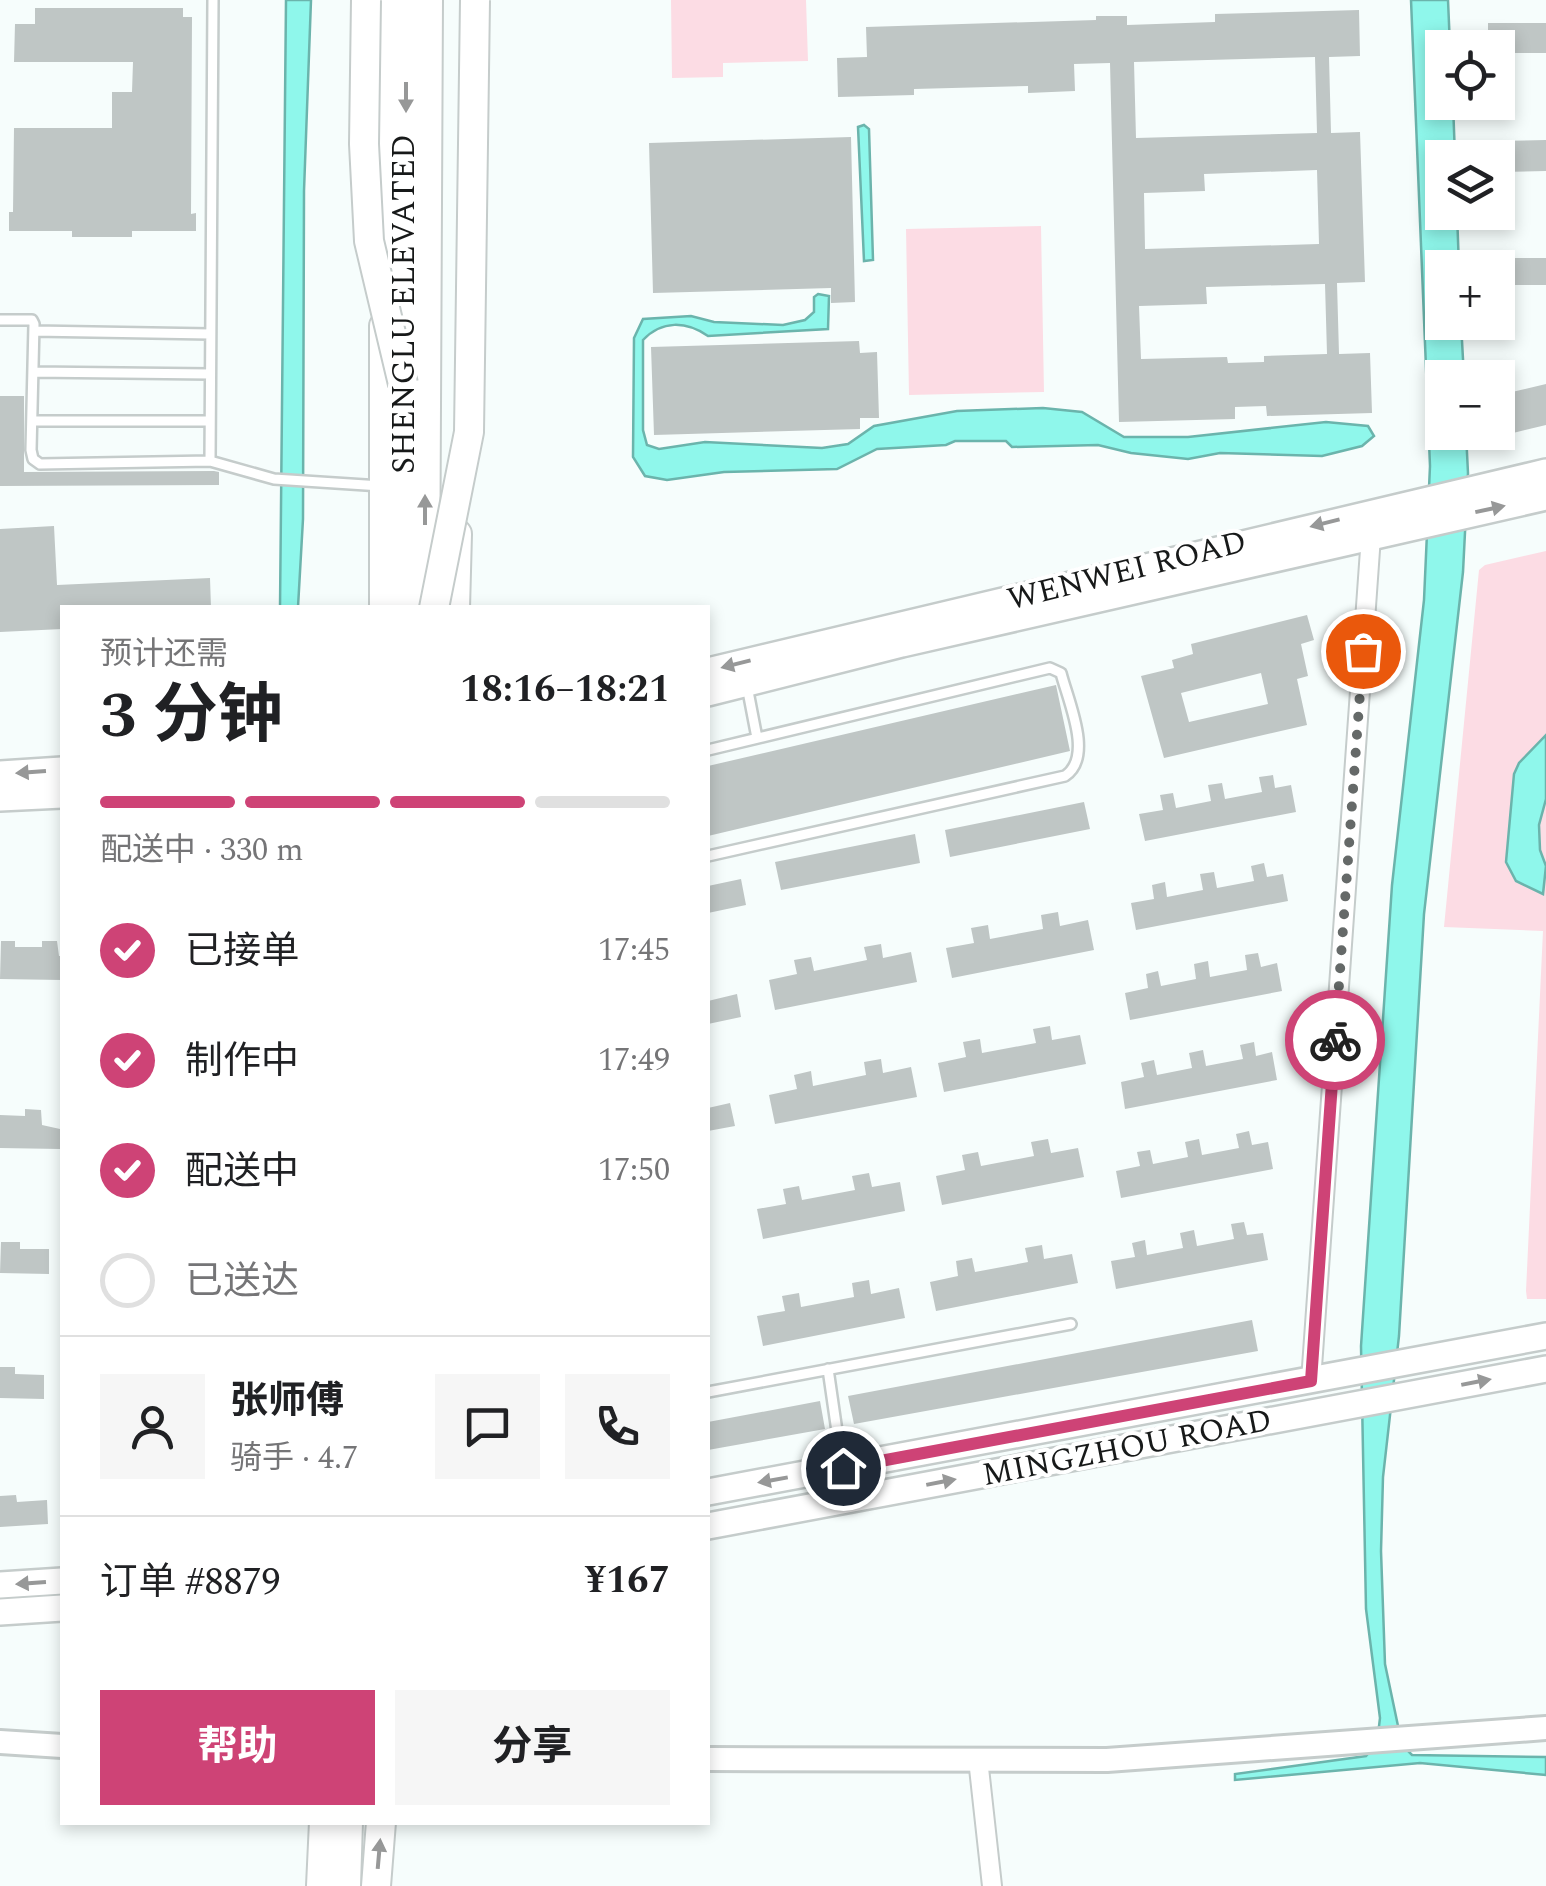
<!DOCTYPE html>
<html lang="zh">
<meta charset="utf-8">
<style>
body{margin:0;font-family:Spectral,"Noto Sans SC",serif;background:#f6f6f6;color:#202124;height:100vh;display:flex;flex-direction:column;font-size:38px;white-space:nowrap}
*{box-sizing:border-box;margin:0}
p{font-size:32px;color:#757577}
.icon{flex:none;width:55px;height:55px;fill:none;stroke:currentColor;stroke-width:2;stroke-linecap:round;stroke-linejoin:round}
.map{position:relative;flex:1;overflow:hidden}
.details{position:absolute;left:60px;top:605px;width:650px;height:1220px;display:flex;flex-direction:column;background:#fff;border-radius:0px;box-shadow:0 5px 15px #0003}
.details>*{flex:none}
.fabs{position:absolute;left:1425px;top:30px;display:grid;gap:20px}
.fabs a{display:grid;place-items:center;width:90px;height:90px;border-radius:0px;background:#fff;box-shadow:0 5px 15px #0003;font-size:50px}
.pin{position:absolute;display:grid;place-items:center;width:85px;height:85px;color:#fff;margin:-42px;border:5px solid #fff;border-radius:50%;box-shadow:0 2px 10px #0007}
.courier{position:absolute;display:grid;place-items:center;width:100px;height:100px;margin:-50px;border:8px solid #ce4376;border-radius:50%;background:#fff;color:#222;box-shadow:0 2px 12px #0007}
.summary em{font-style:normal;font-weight:700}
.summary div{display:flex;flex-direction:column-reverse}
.summary{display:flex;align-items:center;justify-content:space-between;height:170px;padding:0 40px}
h1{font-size:65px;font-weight:700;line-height:75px}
.bar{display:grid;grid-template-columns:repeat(4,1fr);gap:15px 10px;align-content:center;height:120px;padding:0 40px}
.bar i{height:12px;border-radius:8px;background:#e0e0e0}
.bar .on{background:#ce4376}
.bar p{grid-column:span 4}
.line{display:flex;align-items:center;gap:25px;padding:0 40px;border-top:2px solid #e0e0e0}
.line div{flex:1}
.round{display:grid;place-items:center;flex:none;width:105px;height:105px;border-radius:0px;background:#f6f6f6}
ol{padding:0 40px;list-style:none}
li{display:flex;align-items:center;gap:30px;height:110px}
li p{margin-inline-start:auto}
li .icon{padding:10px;border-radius:50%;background:#ce4376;color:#fff;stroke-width:4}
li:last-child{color:#757577}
li i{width:55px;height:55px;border:5px solid #e0e0e0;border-radius:50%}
.button{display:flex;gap:20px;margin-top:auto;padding:20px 40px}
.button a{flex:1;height:115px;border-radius:0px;background:#ce4376;color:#fff;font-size:40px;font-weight:700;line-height:115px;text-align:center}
.button a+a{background:#f6f6f6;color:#202124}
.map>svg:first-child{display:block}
</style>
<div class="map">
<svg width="1546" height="1886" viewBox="0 0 1546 1886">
<rect width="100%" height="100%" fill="#f6fdfc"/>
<path fill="#fcdce4" d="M 671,0 L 806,0 L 808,61 L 723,63 L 723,77 L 672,78 Z
M 1041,226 L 1044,392 L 909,395 L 906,229 Z
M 1546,551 L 1546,1299 L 1527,1299 L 1526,1291 L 1543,931 L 1444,927 L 1479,570 L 1485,565 Z"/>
<path fill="#8ff7eb" stroke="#6bb4ac" stroke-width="2.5" d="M 286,0 L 311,0 L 304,191 L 303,519 L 298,607 L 280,608 Z
M 1411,0 L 1448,0 L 1450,47 L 1442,48 L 1442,102 L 1453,103 L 1455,157 L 1442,158 L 1442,212 L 1457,213 L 1459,267 L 1442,268 L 1442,322 L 1461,323 L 1464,377 L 1442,378 L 1442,432 L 1466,433 L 1468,473 L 1463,572 L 1424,914 L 1399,1336 L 1383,1477 L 1381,1551 L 1385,1664 L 1402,1745 L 1412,1755 L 1546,1757 L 1546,1775 L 1420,1763 L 1235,1780 L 1235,1774 L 1366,1756 L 1377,1743 L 1380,1718 L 1366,1609 L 1361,1346 L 1392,885 L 1424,600 L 1430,466 Z
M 864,125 L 869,129 L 873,260 L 864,261 L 858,127 Z
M 818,294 L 829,296 L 828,329 L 708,336 C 686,321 662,320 643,340 L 643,430 L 647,445 L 659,449 L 705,442 L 822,448 L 848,444 L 874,426 L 957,411 L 1043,408 L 1082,412 L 1124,437 L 1188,437 L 1326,422 L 1368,426 L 1374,436 L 1362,446 L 1322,456 L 1220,453 L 1188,459 L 1131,453 L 1098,445 L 1012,447 L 1006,441 L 955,441 L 946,445 L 877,449 L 837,469 L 724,472 L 667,480 L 645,476 L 633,457 L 634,338 L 643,319 L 691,316 L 714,322 L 783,325 L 805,320 L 814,312 L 814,297 Z
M 1546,735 L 1546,799 L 1539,825 L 1540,850 L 1546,866 L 1543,894 L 1516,881 L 1506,862 L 1514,774 L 1519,763 Z"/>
<path fill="#bfc6c5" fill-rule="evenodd" d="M 35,8 L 183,8 L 183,17 L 192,17 L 191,214 L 196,213 L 196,231 L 132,231 L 132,237 L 72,237 L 72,231 L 9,231 L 9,212 L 13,212 L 14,128 L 112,128 L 112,92 L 132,92 L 133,62 L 14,62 L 15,24 L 35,24 Z
M 1359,10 L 1360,56 L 1329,57 L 1331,133 L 1360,132 L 1365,282 L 1337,283 L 1339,354 L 1370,353 L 1372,413 L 1267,416 L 1266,406 L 1235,407 L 1235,419 L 1119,422 L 1110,63 L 1074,64 L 1075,91 L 1028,93 L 1028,86 L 914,89 L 914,95 L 838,97 L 837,58 L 867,57 L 866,27 L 1096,20 L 1096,16 L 1127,16 L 1127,25 L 1215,22 L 1215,14 ZM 1315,57 L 1317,133 L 1136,138 L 1134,62 ZM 1317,170 L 1319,244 L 1145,249 L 1144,193 L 1205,191 L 1204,174 ZM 1325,284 L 1327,354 L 1264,356 L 1264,362 L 1228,363 L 1227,357 L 1141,359 L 1139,306 L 1207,304 L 1206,287 Z
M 1488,23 L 1546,23 L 1546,53 L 1498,53 L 1498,48 L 1488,48 Z
M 851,137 L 855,302 L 831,303 L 831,288 L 653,293 L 649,143 Z
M 1546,140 L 1546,171 L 1498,172 L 1493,141 Z
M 1498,258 L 1546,258 L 1546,285 L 1498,285 Z
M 859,341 L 860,353 L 877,352 L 879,418 L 860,418 L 860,429 L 654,435 L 651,347 Z
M 1546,384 L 1546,425 L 1509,434 L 1499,395 Z
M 0,396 L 24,396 L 24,472 L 214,471 L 219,472 L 219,485 L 0,486 Z
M 54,526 L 57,585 L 210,578 L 211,608 L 62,608 L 62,629 L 0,632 L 0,529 Z
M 1307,615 L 1314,640 L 1301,644 L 1308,676 L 1297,679 L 1307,725 L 1164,758 L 1141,676 L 1174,668 L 1172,660 L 1193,654 L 1191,644 ZM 1261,673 L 1268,704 L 1189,722 L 1181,693 Z
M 1056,685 L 1070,751 L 708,836 L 708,766 Z
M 1273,775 L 1275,788 L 1291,785 L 1296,812 L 1145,841 L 1139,814 L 1163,810 L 1160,795 L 1173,793 L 1176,808 L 1211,801 L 1208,785 L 1222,783 L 1225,799 L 1262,792 L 1259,777 Z
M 1084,802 L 1090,829 L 950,857 L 945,830 Z
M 915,834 L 920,863 L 781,890 L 775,862 Z
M 1264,863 L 1267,877 L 1283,874 L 1288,901 L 1136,930 L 1131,903 L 1154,899 L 1152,885 L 1165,882 L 1167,897 L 1203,890 L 1200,874 L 1214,872 L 1217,888 L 1254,881 L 1251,866 Z
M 741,879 L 746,905 L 708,913 L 708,886 Z
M 1058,912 L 1060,926 L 1088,920 L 1094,950 L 952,978 L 946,948 L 974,943 L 971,928 L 988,925 L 990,939 L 1043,929 L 1041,915 Z
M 1,941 L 15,941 L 15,947 L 42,947 L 42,941 L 57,941 L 59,956 L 62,956 L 62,980 L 0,979 Z
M 881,944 L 883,958 L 911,952 L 917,982 L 775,1010 L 769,980 L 797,974 L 794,960 L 811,957 L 814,971 L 867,960 L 864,947 Z
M 1258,953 L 1261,967 L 1277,963 L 1282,991 L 1130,1020 L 1125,993 L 1148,988 L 1146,974 L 1158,971 L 1161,986 L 1196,979 L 1194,964 L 1208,961 L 1210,977 L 1247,970 L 1245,955 Z
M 737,994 L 741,1017 L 708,1024 L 708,1001 Z
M 1050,1026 L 1052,1040 L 1080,1035 L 1086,1064 L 944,1092 L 938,1063 L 966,1057 L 963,1042 L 980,1039 L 982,1053 L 1036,1043 L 1033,1029 Z
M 1254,1042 L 1256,1056 L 1272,1052 L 1277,1080 L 1125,1109 L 1121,1082 L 1144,1077 L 1141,1063 L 1154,1060 L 1157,1075 L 1192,1068 L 1189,1053 L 1203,1050 L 1206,1066 L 1243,1059 L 1240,1045 Z
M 881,1059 L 883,1073 L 911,1067 L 917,1097 L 775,1124 L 769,1095 L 797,1089 L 794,1075 L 811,1071 L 813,1086 L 866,1075 L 864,1062 Z
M 730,1103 L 735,1126 L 708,1131 L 708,1108 Z
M 25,1109 L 41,1110 L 42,1125 L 60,1129 L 60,1149 L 0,1148 L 0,1115 L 25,1116 Z
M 1249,1131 L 1252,1145 L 1268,1142 L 1273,1169 L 1121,1198 L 1116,1171 L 1140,1166 L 1137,1152 L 1150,1150 L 1153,1164 L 1188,1157 L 1185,1142 L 1199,1139 L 1202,1155 L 1239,1148 L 1236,1134 Z
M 1048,1139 L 1051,1153 L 1078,1148 L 1084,1177 L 942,1205 L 936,1176 L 965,1170 L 962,1155 L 978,1152 L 981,1166 L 1034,1156 L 1031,1142 Z
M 869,1173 L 872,1187 L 900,1182 L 905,1211 L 763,1239 L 757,1209 L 786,1204 L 783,1189 L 799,1186 L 802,1200 L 855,1190 L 852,1176 Z
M 1244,1222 L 1247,1235 L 1263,1233 L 1268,1260 L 1116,1289 L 1111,1261 L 1135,1257 L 1132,1243 L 1145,1240 L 1147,1255 L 1183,1248 L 1180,1233 L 1194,1230 L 1197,1246 L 1234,1239 L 1231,1224 Z
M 1,1242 L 20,1242 L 20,1249 L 49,1249 L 49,1274 L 0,1273 Z
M 1042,1245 L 1044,1259 L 1072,1254 L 1078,1283 L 936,1311 L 930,1282 L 958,1276 L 956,1261 L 972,1258 L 975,1272 L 1028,1262 L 1025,1248 Z
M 869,1280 L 871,1294 L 899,1288 L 905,1318 L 763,1346 L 757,1316 L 785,1311 L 782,1296 L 799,1293 L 801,1307 L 854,1297 L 852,1283 Z
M 1252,1320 L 1258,1351 L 854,1424 L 848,1396 Z
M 0,1367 L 15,1367 L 15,1374 L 44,1375 L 44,1399 L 0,1398 Z
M 820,1401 L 825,1429 L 708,1450 L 708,1422 Z
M 16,1495 L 17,1502 L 47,1500 L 48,1524 L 0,1527 L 0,1496 Z"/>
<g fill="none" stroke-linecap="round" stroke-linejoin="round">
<defs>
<path id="service" d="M 0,320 L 32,320 L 34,324 L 31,450 L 33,459 L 40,464 L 210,461 L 274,479 L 381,486
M 34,331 L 210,334
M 33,372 L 210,374
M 32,421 L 210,421
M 210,461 L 213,0
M 747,686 L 757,738
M 708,750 L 1050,668 L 1061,673 C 1068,701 1094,757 1065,776 L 708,856
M 828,1369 L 842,1466
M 708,1392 L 1071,1324"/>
<path id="minor" d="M 1311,1381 L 1371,536
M 978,1759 L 992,1886"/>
<path id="tertiary" d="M 0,1742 L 62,1746
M 708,1759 L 1107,1760 L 1546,1728"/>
<path id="secondary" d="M 708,671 L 1546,472
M 708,693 L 902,644 L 1546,497
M 0,774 L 62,770
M 0,798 L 62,795
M 708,1492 L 1546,1336
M 708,1526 L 1546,1369
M 0,1585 L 62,1581
M 0,1612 L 62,1608"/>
<path id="primary" d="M 383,0 L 384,278
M 384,326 L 384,608
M 455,608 L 457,534
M 376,1886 L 381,1822"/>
<path id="trunk" d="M 401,608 L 406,0
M 425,608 L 428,0
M 321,1886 L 324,1822
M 346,1886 L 348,1822"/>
</defs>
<use href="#service" stroke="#c5cccb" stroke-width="14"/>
<use href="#minor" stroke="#c5cccb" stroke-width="22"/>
<use href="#tertiary" stroke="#c5cccb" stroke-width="28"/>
<use href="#secondary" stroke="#c5cccb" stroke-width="30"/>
<use href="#primary" stroke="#c5cccb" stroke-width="32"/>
<use href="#trunk" stroke="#c5cccb" stroke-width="32"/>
<use href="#service" stroke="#fff" stroke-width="9"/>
<use href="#minor" stroke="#fff" stroke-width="18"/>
<use href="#tertiary" stroke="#fff" stroke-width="22"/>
<use href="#secondary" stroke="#fff" stroke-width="25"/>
<use href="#primary" stroke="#fff" stroke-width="28"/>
<use href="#trunk" stroke="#fff" stroke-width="28"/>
<defs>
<path id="trunk-bridge" d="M 366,0 L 364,144 L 369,241 L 403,384
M 434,608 L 469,432 L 475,0"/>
</defs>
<use href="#trunk-bridge" stroke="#c5cccb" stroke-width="32" stroke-linecap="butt"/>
<use href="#trunk-bridge" stroke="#fff" stroke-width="28"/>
</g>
<defs><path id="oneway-solid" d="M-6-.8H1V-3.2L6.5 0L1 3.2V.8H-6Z" transform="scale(2.5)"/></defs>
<g fill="#979898">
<use href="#oneway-solid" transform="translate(406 97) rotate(90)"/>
<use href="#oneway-solid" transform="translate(1490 509) rotate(-12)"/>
<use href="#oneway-solid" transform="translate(425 510) rotate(-90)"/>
<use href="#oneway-solid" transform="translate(1325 523) rotate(166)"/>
<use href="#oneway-solid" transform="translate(736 664) rotate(166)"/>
<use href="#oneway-solid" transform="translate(31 772) rotate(176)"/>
<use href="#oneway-solid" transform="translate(1476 1382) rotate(-11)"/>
<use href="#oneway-solid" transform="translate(773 1480) rotate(170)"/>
<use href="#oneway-solid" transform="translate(941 1482) rotate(-11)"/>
<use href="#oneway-solid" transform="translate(31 1583) rotate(176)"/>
<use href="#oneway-solid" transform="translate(379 1854) rotate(-85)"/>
</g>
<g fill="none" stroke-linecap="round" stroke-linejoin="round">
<path stroke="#656968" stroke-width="10" stroke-dasharray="0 18" d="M 1335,1040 L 1363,651"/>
<path stroke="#ce4376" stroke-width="12" d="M 843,1468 L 1311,1381 L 1335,1040"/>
</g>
<g text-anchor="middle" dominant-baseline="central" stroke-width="8" stroke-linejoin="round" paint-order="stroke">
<g font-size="32" fill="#171919" stroke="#fff">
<text transform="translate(404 304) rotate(-90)">SHENGLU ELEVATED</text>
<text transform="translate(1127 571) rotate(-14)">WENWEI ROAD</text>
<text transform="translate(1127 1448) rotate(-11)">MINGZHOU ROAD</text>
</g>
</g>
</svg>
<div class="fabs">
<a><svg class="icon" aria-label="locate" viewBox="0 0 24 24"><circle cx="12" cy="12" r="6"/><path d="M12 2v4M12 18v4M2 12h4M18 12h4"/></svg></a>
<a><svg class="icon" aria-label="layers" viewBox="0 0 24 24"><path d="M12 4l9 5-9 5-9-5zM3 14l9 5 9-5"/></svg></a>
<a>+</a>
<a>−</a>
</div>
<div class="pin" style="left:1363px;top:651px;background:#ea580c"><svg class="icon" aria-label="bag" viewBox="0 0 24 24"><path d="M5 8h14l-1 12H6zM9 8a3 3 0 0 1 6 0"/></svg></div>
<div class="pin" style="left:843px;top:1468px;background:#1f2937"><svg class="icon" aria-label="home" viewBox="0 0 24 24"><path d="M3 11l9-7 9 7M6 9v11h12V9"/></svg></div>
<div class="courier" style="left:1335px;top:1040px"><svg class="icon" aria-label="bike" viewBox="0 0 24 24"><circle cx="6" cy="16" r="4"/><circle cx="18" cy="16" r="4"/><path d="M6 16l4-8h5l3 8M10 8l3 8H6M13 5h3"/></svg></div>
<section class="details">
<div class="summary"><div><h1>3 分钟</h1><p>预计还需</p></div><em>18:16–18:21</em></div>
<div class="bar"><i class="on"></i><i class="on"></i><i class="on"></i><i></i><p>配送中 · 330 m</p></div>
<ol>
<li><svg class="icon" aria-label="check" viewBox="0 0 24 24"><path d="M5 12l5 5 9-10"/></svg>已接单<p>17:45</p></li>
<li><svg class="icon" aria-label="check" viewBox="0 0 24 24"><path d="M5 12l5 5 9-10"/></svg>制作中<p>17:49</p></li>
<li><svg class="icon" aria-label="check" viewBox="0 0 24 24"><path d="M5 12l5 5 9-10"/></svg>配送中<p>17:50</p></li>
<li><i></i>已送达</li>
</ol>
<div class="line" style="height:180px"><a class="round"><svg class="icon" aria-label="person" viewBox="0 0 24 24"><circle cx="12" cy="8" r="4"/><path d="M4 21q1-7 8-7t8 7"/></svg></a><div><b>张师傅</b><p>骑手 · 4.7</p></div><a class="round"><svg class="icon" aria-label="chat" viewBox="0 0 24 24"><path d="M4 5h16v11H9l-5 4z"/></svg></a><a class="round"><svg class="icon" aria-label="phone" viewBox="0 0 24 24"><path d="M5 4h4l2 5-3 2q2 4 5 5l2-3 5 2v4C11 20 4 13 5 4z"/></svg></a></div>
<div class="line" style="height:130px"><div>订单 #8879</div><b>¥167</b></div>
<div class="button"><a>帮助</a><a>分享</a></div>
</section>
</div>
